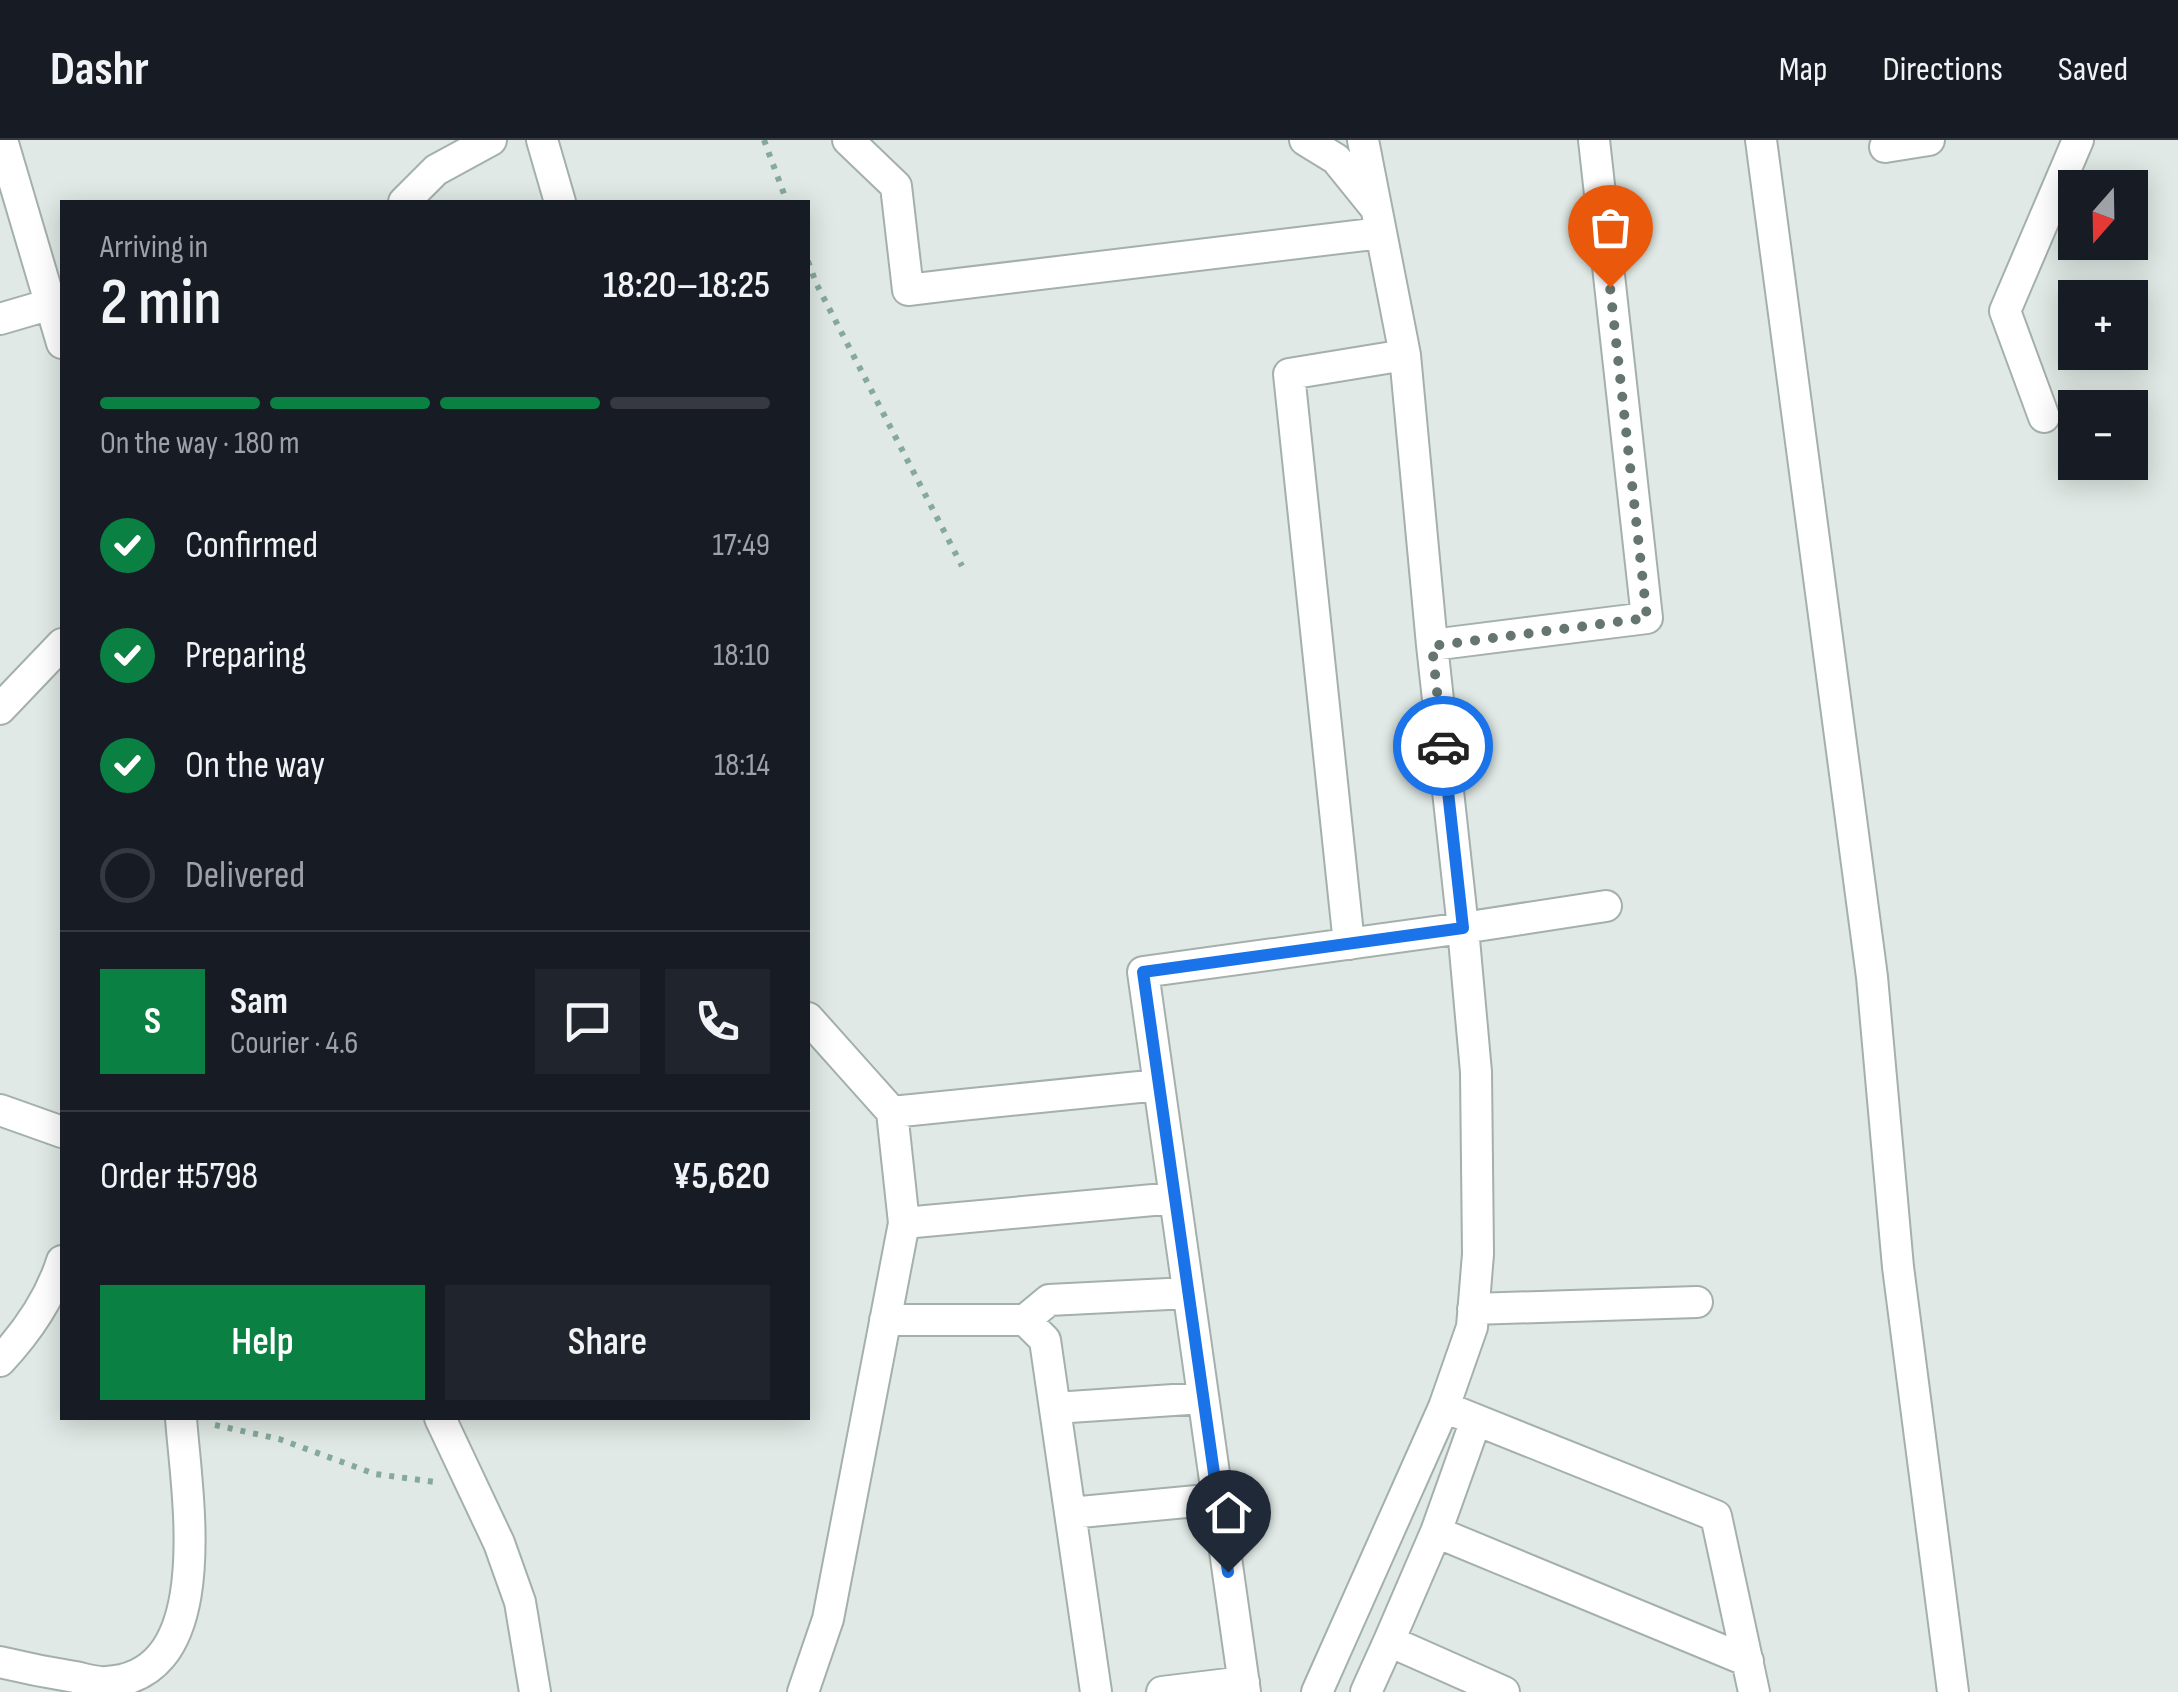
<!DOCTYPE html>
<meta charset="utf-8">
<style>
body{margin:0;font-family:"Sofia Sans Condensed",sans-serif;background:#20242c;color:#f1f3f6;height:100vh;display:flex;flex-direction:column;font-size:38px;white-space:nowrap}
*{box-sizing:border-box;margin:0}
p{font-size:32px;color:#9ea1a6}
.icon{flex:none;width:55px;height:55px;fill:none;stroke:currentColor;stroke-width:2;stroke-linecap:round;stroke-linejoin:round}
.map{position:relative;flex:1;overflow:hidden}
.drawer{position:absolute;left:60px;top:60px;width:750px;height:1220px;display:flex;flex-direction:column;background:#171b24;border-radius:0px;box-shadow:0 5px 25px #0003}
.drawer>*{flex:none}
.needle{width:65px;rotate:200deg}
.controls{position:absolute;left:2058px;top:30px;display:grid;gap:20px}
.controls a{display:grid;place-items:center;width:90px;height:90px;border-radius:0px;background:#171b24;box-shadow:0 5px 25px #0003;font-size:50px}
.pin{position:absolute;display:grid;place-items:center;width:85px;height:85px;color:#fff;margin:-102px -42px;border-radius:50% 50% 50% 0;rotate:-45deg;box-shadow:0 0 10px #0007}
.pin .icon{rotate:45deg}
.courier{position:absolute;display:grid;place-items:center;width:100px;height:100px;margin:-50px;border:8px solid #1a73e8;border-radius:50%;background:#fff;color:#222;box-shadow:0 2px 12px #0007}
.overview em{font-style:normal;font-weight:600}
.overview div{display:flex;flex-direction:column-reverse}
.overview{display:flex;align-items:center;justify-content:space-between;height:170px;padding:0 40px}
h1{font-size:65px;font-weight:600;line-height:75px}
.bar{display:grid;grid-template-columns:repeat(4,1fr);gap:15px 10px;align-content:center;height:120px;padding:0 40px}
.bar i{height:12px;border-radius:8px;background:#363941}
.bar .current{background:#0b8043}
.bar p{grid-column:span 4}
.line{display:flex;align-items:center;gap:25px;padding:0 40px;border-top:2px solid #363941}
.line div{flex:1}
.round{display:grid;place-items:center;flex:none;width:105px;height:105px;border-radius:0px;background:#20242c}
ol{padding:0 40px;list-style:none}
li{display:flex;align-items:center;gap:30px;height:110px}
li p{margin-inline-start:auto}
li .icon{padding:10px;border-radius:50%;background:#0b8043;color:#fff;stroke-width:4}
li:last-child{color:#9ea1a6}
li i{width:55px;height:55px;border:5px solid #363941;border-radius:50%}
.primary-button{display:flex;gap:20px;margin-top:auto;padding:20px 40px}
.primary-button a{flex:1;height:115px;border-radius:0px;background:#0b8043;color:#fff;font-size:40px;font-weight:600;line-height:115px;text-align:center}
.primary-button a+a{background:#20242c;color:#f1f3f6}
header{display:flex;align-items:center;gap:60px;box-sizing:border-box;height:140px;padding:0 50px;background:#171b24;border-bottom:2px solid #363941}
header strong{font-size:48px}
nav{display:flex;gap:55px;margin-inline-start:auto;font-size:35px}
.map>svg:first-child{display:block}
</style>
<header>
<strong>Dashr</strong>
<nav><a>Map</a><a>Directions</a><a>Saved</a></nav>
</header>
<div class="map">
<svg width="2178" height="1552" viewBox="0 0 2178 1552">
<rect width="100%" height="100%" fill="#e0e9e5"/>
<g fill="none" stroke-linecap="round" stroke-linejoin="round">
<defs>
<path id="minor" d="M 2,0 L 62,203
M 542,0 L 560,62
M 848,0 L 896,46 L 908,150 L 1381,93
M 1305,0 L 1336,19 L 1374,66
M 1761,0 L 1872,837 L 1898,1127 L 1953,1552
M 1885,7 L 1929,0
M 404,62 L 436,30 L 491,0
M 0,179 L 51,164
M 2044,277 L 2005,171 L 2078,0
M 1432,505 L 1647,478 L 1594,0
M 0,569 L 62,504
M 1349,804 L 1289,234 L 1405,215
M 0,970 L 62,992
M 892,972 L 1159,945
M 904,1083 L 1175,1058
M 1473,1169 L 1697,1162
M 885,1180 L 1025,1180 L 1045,1200 L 1096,1552
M 1025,1180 L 1049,1160 L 1188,1153
M 0,1221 C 27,1192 50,1159 62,1121
M 1444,1267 L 1716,1376 L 1754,1552
M 1055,1268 L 1203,1258
M 440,1278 L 499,1403 L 520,1462 L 535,1552
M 1070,1373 L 1218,1359
M 1436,1392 L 1748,1521
M 1389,1501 L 1436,1392 L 1476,1280
M 0,1522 C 25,1528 50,1533 75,1537 C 85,1539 96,1543 106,1542 C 220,1537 186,1351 181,1278
M 803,1552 L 828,1479 L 904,1083 L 892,972 L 808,878
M 1162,1552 L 1244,1542
M 1245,1552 L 1143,832 L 1463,788 L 1606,766
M 1317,1552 L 1444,1267 L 1472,1187 L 1478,1114 L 1476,932 L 1463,788 L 1432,505 L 1405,215 L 1363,0
M 1366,1552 L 1389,1501 L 1504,1552"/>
</defs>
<use href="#minor" stroke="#a4b0ab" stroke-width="34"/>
<path stroke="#85a99c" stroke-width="6" stroke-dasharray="5 8" stroke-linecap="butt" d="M 764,0 L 787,62
M 808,121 L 816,143 L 962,426
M 215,1285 L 279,1299 L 375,1334 L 435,1342"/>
<use href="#minor" stroke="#fff" stroke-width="30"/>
</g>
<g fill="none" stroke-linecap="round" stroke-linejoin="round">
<path stroke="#657570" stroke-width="10" stroke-dasharray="0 18" d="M 1443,606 L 1432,506 L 1647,478 L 1610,147"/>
<path stroke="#1a73e8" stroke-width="12" d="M 1228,1432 L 1143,832 L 1463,788 L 1443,606"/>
</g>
</svg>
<div class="controls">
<a><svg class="needle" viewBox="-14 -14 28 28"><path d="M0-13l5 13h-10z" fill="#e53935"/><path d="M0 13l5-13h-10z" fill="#9ea1a6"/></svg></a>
<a>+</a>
<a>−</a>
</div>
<div class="pin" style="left:1610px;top:147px;background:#ea580c"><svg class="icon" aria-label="bag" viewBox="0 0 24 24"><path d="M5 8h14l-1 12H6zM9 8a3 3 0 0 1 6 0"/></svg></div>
<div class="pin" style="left:1228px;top:1432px;background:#1f2937"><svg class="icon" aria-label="home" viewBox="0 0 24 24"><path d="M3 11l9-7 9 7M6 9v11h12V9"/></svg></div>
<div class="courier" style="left:1443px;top:606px"><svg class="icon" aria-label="car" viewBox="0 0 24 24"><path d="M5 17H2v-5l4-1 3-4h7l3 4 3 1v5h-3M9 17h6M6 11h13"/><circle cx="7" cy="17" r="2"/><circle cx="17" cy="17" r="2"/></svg></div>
<section class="drawer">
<div class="overview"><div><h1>2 min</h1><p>Arriving in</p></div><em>18:20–18:25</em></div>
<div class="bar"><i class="current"></i><i class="current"></i><i class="current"></i><i></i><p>On the way · 180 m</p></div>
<ol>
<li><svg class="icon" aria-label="check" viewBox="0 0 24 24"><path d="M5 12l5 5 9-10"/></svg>Confirmed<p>17:49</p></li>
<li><svg class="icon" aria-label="check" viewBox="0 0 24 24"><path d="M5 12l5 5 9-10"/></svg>Preparing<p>18:10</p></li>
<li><svg class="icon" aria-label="check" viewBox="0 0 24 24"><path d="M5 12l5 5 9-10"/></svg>On the way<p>18:14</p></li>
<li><i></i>Delivered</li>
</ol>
<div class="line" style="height:180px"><b class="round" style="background:#0b8043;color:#fff">S</b><div><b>Sam</b><p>Courier · 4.6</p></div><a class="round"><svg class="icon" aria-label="chat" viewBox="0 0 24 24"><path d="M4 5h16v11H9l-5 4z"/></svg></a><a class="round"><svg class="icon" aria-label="phone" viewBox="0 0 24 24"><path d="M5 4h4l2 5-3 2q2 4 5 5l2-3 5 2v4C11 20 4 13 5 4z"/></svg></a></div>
<div class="line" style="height:130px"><div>Order #5798</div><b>¥5,620</b></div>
<div class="primary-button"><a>Help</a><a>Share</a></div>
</section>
</div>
